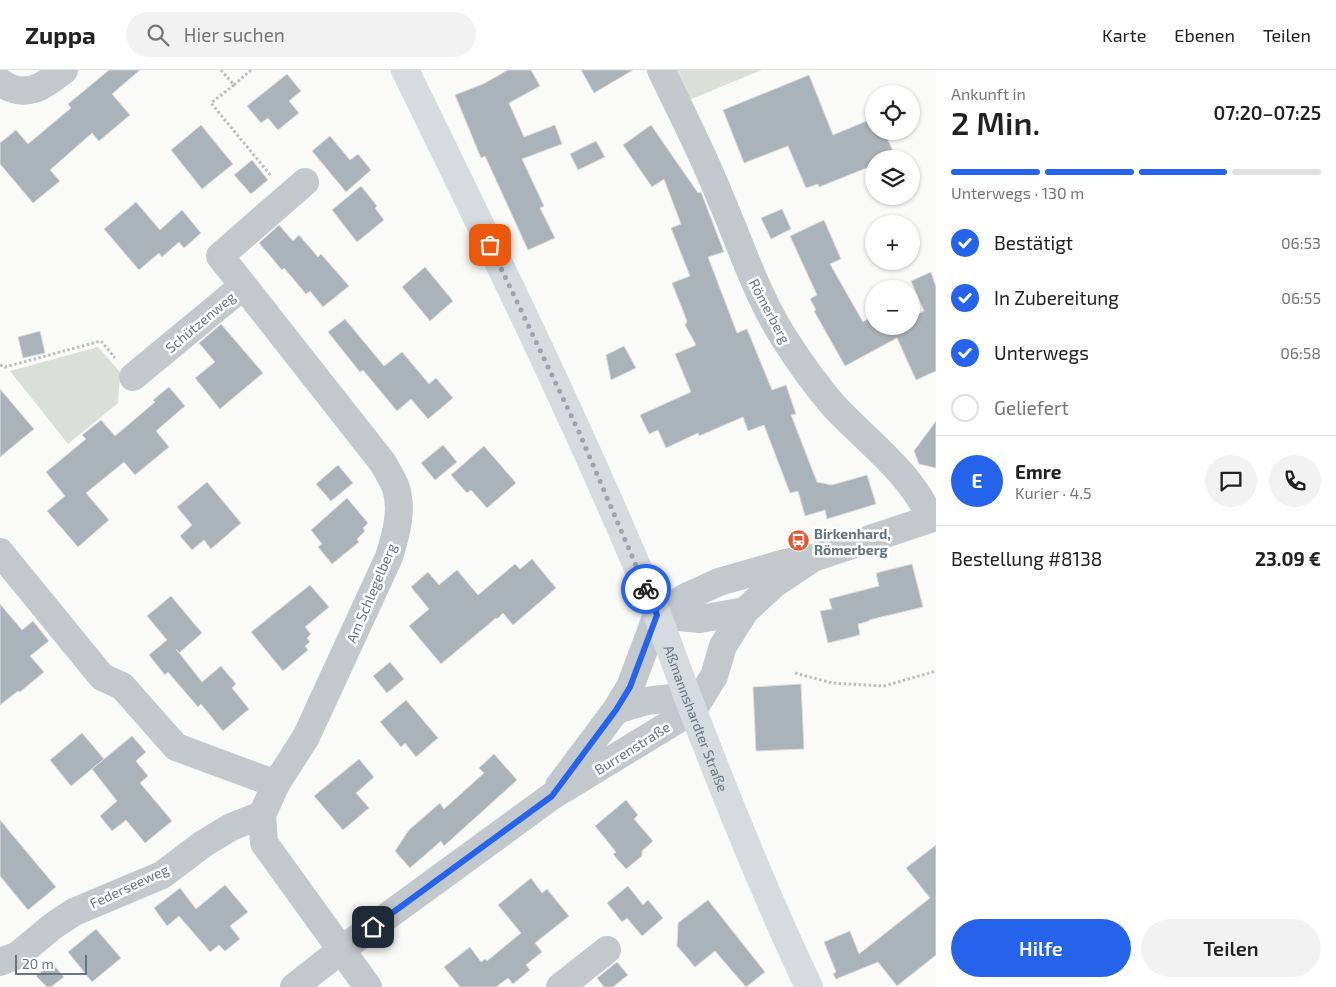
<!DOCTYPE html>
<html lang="de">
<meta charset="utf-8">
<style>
body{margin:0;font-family:"Exo 2",sans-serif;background:#f2f2f2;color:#222;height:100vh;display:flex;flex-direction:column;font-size:19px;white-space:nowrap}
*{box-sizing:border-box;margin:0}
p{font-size:16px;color:#767676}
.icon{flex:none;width:28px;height:28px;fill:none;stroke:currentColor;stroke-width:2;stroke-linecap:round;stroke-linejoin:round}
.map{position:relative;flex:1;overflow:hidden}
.panel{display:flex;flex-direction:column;background:#fff;width:400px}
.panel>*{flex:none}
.buttons{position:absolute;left:865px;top:15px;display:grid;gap:10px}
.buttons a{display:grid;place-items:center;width:55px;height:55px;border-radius:50%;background:#fff;box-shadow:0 1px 4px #0004;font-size:25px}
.scale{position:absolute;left:15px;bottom:12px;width:72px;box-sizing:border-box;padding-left:5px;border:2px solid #657683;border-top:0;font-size:14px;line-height:18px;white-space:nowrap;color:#657683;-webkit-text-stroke:4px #fff;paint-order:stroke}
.pin{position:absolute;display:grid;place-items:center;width:42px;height:42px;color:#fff;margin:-21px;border-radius:10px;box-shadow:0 2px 8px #0006}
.courier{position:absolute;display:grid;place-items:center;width:50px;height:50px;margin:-25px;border:4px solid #2563eb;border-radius:50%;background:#fff;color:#222;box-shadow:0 1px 6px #0007}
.overview em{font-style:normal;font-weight:600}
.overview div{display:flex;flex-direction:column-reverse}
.overview{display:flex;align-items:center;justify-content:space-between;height:85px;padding:0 15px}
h1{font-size:32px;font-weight:600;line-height:38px}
.bar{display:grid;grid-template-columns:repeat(4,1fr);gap:8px 5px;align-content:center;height:60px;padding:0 15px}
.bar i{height:6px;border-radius:4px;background:#e0e0e0}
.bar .on{background:#2563eb}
.bar p{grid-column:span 4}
.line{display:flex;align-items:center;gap:12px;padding:0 15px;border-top:1px solid #e0e0e0}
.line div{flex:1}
.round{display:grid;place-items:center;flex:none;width:52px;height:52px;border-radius:26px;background:#f2f2f2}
ol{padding:0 15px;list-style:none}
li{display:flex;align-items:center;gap:15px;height:55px}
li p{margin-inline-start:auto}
li .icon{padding:5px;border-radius:50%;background:#2563eb;color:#fff;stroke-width:4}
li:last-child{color:#767676}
li i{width:28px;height:28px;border:2px solid #e0e0e0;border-radius:50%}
.cta{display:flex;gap:10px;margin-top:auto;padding:10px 15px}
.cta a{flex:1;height:58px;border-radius:30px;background:#2563eb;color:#fff;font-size:20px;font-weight:600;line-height:58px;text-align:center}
.cta a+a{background:#f2f2f2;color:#222}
header{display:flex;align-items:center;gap:30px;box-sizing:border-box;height:70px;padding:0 25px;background:#fff;border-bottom:1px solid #e0e0e0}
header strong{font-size:24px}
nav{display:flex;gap:28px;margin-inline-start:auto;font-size:18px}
.search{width:350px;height:45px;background:#f2f2f2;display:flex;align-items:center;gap:12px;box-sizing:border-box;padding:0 18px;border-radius:28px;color:#767676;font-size:19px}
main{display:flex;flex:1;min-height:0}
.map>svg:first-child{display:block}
</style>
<header>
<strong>Zuppa</strong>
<div class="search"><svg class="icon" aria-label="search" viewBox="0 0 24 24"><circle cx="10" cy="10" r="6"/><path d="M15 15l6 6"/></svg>Hier suchen</div>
<nav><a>Karte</a><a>Ebenen</a><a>Teilen</a></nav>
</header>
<main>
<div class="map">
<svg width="936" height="917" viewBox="0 0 936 917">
<rect width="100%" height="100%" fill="#fafaf8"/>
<path fill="#dadfd7" d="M 669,0 L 762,0 L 684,32 Z
M 98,277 L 120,302 L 118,333 L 68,374 L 10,301 Z"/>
<path fill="#aab3b9" stroke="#dcdcda" d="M 109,0 L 140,0 L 112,24 L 130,45 L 99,71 L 92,63 L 50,100 L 60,111 L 33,133 L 0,94 L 0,73 L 16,60 L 28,74 L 71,38 L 68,34 Z
M 508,0 L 531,0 L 540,16 L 509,33 L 524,67 L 555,55 L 562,74 L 522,89 L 544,136 L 540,138 L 555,168 L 528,180 L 485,86 L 481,88 L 455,25 L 483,14 Z
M 581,0 L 633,0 L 594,23 Z
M 287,4 L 301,21 L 289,31 L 299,43 L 278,60 L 268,48 L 261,53 L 247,36 Z
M 809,5 L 833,65 L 874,48 L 874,61 L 884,61 L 895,86 L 888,89 L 874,89 L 874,95 L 819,117 L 818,114 L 806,118 L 788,76 L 744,93 L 723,40 Z
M 201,55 L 233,94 L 202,119 L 171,80 Z
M 651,55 L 698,123 L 701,122 L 724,182 L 708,187 L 737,263 L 747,259 L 772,320 L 786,315 L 796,344 L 791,345 L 817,412 L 832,415 L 867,405 L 876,434 L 827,449 L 825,440 L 805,446 L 798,421 L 790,423 L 764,355 L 748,361 L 743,347 L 699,366 L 698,363 L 666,378 L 658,360 L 649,364 L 640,345 L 691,322 L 675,284 L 696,275 L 685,255 L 687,251 L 672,213 L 690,206 L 671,158 L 681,154 L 664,109 L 652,117 L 623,75 Z
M 330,66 L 350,90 L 358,84 L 371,100 L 346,122 L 312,81 Z
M 596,71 L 605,87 L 578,100 L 570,84 Z
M 252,90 L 268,110 L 251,124 L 234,105 Z
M 361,116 L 377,136 L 375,138 L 384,150 L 357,172 L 332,140 Z
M 136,132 L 160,160 L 182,140 L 201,163 L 184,178 L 179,172 L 162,187 L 159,183 L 139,200 L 104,159 Z
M 782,139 L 791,159 L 771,169 L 761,148 Z
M 824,150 L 841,189 L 830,194 L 863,252 L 868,249 L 872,256 L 911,256 L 911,247 L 924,241 L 911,211 L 931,202 L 936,217 L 936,301 L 916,310 L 897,268 L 845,296 L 814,241 L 816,240 L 810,229 L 817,225 L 790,166 Z
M 279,155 L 293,171 L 299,165 L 318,187 L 321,184 L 349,216 L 323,237 L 310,221 L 306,224 L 284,198 L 282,200 L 259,173 Z
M 425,197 L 453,231 L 430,251 L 402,217 Z
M 345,249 L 384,296 L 402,282 L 429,314 L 436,308 L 453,328 L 428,349 L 411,329 L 397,341 L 363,300 L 360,302 L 328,262 Z
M 221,254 L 263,303 L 220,339 L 195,308 L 215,292 L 199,273 Z
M 40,261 L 45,283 L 23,288 L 18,267 Z
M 624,276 L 636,298 L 611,310 L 606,285 Z
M 169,317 L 185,336 L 156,361 L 169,377 L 135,405 L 124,392 L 86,423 L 109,450 L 78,477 L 47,441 L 65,426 L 46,402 L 86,369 L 82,365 L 101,350 L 115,366 L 155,332 L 153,330 Z
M 0,319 L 34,359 L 0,387 Z
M 936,351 L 936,398 L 919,394 L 914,381 Z
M 443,375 L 457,392 L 435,410 L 421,393 Z
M 484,376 L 516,413 L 487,438 L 471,420 L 467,423 L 451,405 Z
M 338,395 L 353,413 L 331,431 L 316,414 Z
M 207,412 L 241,453 L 211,479 L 204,470 L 192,480 L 180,466 L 192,455 L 177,437 Z
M 347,428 L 368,453 L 363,458 L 365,461 L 357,469 L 359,472 L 332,494 L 318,477 L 322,474 L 311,460 Z
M 532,489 L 556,518 L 513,555 L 503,543 L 497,549 L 496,548 L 441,594 L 409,556 L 429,539 L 411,517 L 428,502 L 439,515 L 457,500 L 478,525 L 515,494 L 520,499 Z
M 912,494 L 923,537 L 869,550 L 869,551 L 858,554 L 860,565 L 828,573 L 820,541 L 832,539 L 829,529 L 879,516 L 876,503 Z
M 310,515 L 329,537 L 305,557 L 311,564 L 307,568 L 310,572 L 305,576 L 308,580 L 283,601 L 251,562 Z
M 171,526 L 202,563 L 179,583 L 176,579 L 202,612 L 221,596 L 236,614 L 232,618 L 249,639 L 223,661 L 201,634 L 198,637 L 168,602 L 165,605 L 149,585 L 167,570 L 147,546 Z
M 0,534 L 22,560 L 33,551 L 49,571 L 30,586 L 44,602 L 20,622 L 18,621 L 0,635 Z
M 390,592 L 404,609 L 387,623 L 373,606 Z
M 801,614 L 804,679 L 756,681 L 753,617 Z
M 406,630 L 438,668 L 416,687 L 405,673 L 401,677 L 380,652 Z
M 82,663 L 104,689 L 71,716 L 50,690 Z
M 132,666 L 146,682 L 136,691 L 148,706 L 140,713 L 172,751 L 145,773 L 126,750 L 112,761 L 100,746 L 117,731 L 92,699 Z
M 494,684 L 517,710 L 444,776 L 441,771 L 410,798 L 395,781 L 409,760 L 440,733 L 444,739 L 463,722 L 484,703 L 479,698 Z
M 359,689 L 374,707 L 356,723 L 369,738 L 343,760 L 314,726 Z
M 626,730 L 638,745 L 634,749 L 653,771 L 642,781 L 642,786 L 626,799 L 613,784 L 616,782 L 595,756 Z
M 0,750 L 56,817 L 28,840 L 0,806 Z
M 936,775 L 936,885 L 897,916 L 878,892 L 836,909 L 833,904 L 836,902 L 824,872 L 850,861 L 859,884 L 930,828 L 906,798 Z
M 531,808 L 542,823 L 547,819 L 569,846 L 535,873 L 542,882 L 526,895 L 530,900 L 513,914 L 508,908 L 496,917 L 460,917 L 444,897 L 470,877 L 481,892 L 485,889 L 487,891 L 521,863 L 498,835 Z
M 225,815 L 248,842 L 230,856 L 240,869 L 225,881 L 219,875 L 210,882 L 179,846 L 167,856 L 154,838 L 180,818 L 196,839 Z
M 628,816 L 643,835 L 648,830 L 663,848 L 642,866 L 627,848 L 622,852 L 607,833 Z
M 708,830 L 765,902 L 746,917 L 715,881 L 695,897 L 677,876 L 678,853 Z
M 96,859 L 121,888 L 92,912 L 68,882 Z
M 617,892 L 628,905 L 613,917 L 604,917 L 597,908 Z
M 52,893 L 64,907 L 51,917 L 47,917 L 36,906 Z"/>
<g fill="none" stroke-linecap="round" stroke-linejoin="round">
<path stroke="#bbbfc2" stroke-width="3" stroke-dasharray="2.5 2.5" stroke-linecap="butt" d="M 221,0 L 234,15 L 251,0
M 234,15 L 211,33 L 272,107
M 0,295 L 5,297 L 101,271 L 115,288
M 795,603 L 832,613 L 884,616 L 936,601"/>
<path stroke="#c3c8cc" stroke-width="28" d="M 661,0 C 681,42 703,84 720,127 C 741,175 757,227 786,271 C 800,293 816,315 833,335 C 864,369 915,406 930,449
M 0,12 C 25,30 43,17 64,0
M 305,112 L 220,186 L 383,393 C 387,401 393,409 396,418 C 403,441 396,464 389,487 L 306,667 L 276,714 L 262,745 L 264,773 L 368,917
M 133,307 L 243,216
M 0,482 L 102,607 L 122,616 L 176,677 L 276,714
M 657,545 L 686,527 L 719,512 L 785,493 L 813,488 L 936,447
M 657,545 L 700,549 L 745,541
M 616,640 L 646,631 L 671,628 L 693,640
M 559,716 L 616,640 L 630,617 L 657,545
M 0,892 L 18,885 L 53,856 L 74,842 L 162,805 L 203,774 L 231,757 L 262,745
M 294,917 L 341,880 L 552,726 L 693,640 L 714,606 L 723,576 L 745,541 L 774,514 L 813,488
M 560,917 L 607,880"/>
<path stroke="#d6dbdf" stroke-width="28" id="s1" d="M 405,0 C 493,180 581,359 657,544 C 669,575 680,607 692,638 C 728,732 766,826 809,917"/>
</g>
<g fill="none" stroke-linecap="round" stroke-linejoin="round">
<path stroke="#99a4ac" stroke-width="5" stroke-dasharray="0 9" d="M 490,175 L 579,362 L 646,519"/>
<path stroke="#2563eb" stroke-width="6" d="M 373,857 L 552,726 L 616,640 L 630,617 L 657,545 L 646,519"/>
</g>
<defs>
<symbol id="bus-disc" viewBox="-11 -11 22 22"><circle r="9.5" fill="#e4572e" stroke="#fff"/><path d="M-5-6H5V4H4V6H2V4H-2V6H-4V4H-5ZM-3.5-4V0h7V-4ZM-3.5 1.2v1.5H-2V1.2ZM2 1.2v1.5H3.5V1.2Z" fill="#fff"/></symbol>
</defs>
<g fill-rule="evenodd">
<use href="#bus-disc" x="786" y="458" width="25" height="25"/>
</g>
<g text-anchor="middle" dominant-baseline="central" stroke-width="5" stroke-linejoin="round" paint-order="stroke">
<g font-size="14" fill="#657683" stroke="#fff">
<text transform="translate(770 241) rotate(62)">Römerberg</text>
<text transform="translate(200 252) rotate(-40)">Schützenweg</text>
<text transform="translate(371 523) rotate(-67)">Am Schlegelberg</text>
<text stroke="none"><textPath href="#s1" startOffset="711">Aßmannshardter Straße</textPath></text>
<text transform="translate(632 678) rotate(-32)">Burrenstraße</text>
<text transform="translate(129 816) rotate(-25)">Federseeweg</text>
</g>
<g font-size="14" font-weight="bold" fill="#657683" stroke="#fff" text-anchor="start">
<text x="814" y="463">Birkenhard,<tspan x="814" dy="16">Römerberg</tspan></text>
</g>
</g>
</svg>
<div class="buttons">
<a><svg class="icon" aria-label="locate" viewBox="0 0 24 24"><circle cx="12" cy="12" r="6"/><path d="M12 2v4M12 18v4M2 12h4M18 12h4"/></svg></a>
<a><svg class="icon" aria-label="layers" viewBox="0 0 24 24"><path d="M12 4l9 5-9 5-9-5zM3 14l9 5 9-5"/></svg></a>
<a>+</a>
<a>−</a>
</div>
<div class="scale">20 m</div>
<div class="pin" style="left:490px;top:175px;background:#ea580c"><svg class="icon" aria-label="bag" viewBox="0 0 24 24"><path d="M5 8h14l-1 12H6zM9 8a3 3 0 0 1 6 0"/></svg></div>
<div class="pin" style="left:373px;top:857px;background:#1f2937"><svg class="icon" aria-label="home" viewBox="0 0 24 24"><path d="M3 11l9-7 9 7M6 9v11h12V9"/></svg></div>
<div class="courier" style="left:646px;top:519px"><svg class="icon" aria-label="bike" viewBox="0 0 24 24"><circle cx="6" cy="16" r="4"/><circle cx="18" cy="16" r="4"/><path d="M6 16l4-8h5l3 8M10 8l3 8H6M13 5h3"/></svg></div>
</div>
<section class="panel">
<div class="overview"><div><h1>2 Min.</h1><p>Ankunft in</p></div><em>07:20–07:25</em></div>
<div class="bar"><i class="on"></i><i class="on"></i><i class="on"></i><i></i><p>Unterwegs · 130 m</p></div>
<ol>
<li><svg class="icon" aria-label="check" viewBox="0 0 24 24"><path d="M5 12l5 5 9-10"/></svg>Bestätigt<p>06:53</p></li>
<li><svg class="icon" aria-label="check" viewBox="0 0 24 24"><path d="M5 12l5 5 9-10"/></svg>In Zubereitung<p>06:55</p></li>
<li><svg class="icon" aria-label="check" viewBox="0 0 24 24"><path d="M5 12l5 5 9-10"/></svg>Unterwegs<p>06:58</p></li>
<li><i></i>Geliefert</li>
</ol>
<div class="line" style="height:90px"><b class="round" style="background:#2563eb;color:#fff">E</b><div><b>Emre</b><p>Kurier · 4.5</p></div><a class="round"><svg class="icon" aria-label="chat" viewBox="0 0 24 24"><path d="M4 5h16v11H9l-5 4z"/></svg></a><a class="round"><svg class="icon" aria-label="phone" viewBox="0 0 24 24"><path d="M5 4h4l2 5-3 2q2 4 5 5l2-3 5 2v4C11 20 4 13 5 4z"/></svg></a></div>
<div class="line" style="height:65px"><div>Bestellung #8138</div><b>23.09 €</b></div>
<div class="cta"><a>Hilfe</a><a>Teilen</a></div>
</section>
</main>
